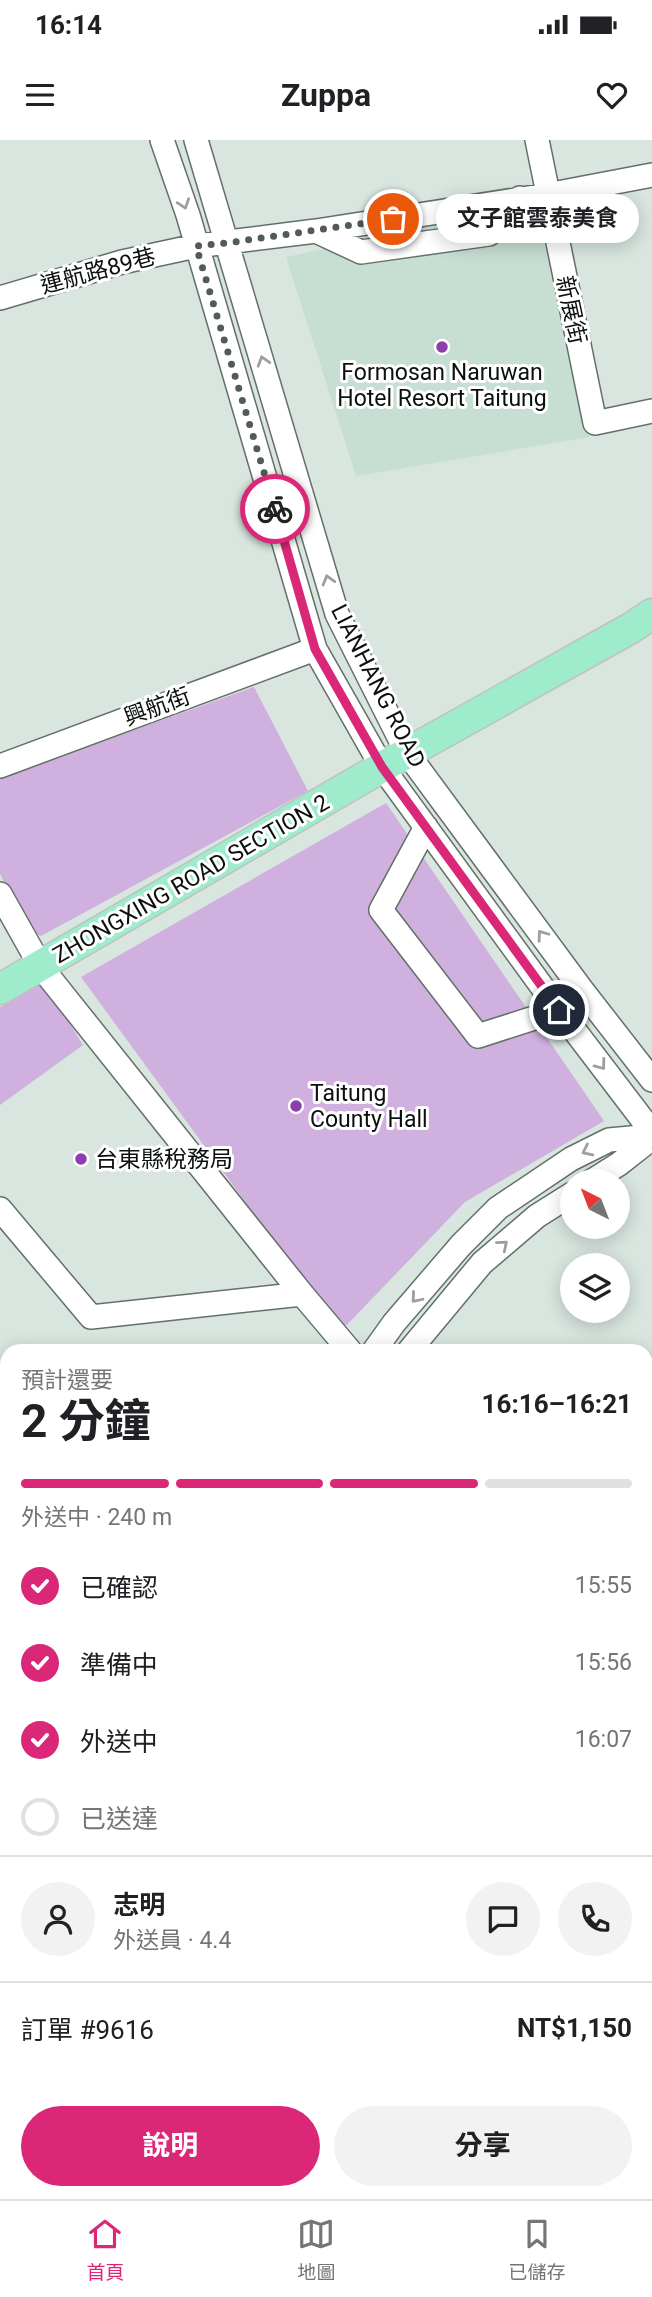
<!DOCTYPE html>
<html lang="zh-TW">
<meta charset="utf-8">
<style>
body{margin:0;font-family:Roboto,"Noto Sans TC",sans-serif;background:#f2f2f2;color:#202124;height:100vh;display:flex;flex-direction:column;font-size:26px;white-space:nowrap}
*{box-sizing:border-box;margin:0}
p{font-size:23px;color:#757577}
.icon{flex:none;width:38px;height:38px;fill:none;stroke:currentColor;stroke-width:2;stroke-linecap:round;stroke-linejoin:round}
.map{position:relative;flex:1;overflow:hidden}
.sheet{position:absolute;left:0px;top:1204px;width:653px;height:856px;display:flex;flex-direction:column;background:#fff;border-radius:21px 21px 0 0;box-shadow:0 4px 18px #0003}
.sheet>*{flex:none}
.needle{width:46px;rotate:318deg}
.fabs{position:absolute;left:560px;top:1029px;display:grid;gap:14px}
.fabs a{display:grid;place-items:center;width:70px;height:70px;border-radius:50%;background:#fff;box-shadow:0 4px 18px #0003;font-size:35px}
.pin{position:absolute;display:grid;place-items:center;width:60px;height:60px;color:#fff;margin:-30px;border:4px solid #fff;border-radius:50%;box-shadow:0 2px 7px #0007}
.courier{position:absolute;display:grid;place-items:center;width:70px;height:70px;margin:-35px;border:5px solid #db2777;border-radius:50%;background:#fff;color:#222;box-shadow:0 2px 9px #0007}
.bubble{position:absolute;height:49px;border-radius:24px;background:#fff;box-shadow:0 4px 18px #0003;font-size:23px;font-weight:700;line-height:49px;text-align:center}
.head em{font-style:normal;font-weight:700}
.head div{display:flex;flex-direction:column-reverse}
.head{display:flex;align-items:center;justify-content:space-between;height:119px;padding:0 21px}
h1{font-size:46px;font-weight:700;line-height:52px}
.bar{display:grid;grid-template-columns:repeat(4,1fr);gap:10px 7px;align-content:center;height:84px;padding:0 21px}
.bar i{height:9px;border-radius:5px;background:#e0e0e0}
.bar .active{background:#db2777}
.bar p{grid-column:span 4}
.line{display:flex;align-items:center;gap:18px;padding:0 21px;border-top:2px solid #e0e0e0}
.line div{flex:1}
.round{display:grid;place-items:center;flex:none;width:74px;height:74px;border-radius:37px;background:#f2f2f2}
ol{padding:0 21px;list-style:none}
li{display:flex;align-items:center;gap:21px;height:77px}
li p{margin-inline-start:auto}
li .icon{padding:7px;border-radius:50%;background:#db2777;color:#fff;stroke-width:4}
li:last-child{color:#757577}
li i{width:38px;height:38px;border:4px solid #e0e0e0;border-radius:50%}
.primary-button{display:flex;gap:14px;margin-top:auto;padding:14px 21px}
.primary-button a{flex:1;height:80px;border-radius:42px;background:#db2777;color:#fff;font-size:28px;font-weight:700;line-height:80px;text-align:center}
.primary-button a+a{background:#f2f2f2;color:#202124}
.status{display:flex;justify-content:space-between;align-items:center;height:49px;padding:0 35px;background:#fff;direction:ltr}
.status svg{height:19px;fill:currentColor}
header{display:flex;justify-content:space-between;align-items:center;height:91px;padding:0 21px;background:#fff;font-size:32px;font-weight:700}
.tab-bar{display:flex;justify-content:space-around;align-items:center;height:98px;border-top:2px solid #e0e0e0;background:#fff;font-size:19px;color:#757577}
.tab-bar a{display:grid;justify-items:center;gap:4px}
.tab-bar .active{color:#db2777}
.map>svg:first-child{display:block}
</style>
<div class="status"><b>16:14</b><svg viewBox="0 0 49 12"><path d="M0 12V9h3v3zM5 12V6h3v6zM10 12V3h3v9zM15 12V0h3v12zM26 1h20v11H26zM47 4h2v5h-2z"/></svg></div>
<header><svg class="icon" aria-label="menu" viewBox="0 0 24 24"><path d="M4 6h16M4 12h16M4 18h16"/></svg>Zuppa<svg class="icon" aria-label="heart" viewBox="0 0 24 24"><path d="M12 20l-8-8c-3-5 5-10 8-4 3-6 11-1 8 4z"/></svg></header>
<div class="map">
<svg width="652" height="2059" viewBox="0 0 652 2059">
<rect width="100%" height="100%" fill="#d8e6df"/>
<path fill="#c7ded2" d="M 535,64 L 589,297 L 356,336 L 286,117 Z"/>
<path fill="#cfb0de" d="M 254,547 L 308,651 L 41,796 L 30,791 L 0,734 L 0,638 Z
M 386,663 L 604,981 L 465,1062 L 340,1192 L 81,837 Z
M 44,842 L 83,905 L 0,965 L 0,867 Z
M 652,1787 L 652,2059 L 0,2059 L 0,1933 L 7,1929 L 7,2053 L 646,2053 L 646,1789 Z"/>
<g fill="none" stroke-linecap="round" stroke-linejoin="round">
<path stroke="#a97bbe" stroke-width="5" d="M 646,1418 L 652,1414"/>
<defs>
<path id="minor" d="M 162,0 L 188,75 L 315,509 L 382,627 L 559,870 L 652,992
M 196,0 L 337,474 L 407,613 L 582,850 L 652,940
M 537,0 L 595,283 L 652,271
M 316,91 L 361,112 L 489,94 L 520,58
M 0,158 L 122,122 L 196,106 L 316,91 L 547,55 L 652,35
M 0,626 L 315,509
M 426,687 L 381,770 L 478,896 L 559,870 L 569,862
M 0,754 L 41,827 L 302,1154 L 350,1211
M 592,1041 L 619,1024 L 652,998
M 0,1069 L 91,1177 L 302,1154
M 374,1211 L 394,1183 L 461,1105 L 498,1068 L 571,1019 L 609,1000 L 652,996
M 409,1211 L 482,1123 L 537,1076 L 572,1054
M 646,1394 L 652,1390
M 646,1438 L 652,1435
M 0,1456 L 3,1455
M 646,1789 L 652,1787
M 0,1803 L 7,1799
M 0,1833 L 7,1828
M 0,1945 L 7,1937
M 137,2053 L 139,2059
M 305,2053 L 327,2059
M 487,2053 L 493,2059
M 397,2059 L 402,2053"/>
<path id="major" d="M 0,849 L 382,627 L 631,488 L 652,474"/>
</defs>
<use href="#minor" stroke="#637069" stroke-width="26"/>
<use href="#major" stroke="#c0c1c0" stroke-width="33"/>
<use href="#minor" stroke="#fff" stroke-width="23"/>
<use href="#major" stroke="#9eeccc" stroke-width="30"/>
</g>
<defs><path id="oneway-chevron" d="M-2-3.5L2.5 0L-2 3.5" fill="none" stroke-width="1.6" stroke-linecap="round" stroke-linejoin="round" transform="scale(1.75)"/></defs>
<g stroke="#9d9f9f">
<use href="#oneway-chevron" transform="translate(184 64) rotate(71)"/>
<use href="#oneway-chevron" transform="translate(263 221) rotate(-107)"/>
<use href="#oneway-chevron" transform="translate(328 440) rotate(-106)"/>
<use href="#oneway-chevron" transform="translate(542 795) rotate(-126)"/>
<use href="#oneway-chevron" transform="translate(601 925) rotate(53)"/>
<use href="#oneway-chevron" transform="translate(587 1011) rotate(154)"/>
<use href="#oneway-chevron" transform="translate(503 1105) rotate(-40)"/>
<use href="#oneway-chevron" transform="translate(416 1158) rotate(130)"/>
</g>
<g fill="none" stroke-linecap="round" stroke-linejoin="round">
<path stroke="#535b57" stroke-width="7" stroke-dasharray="0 12.6" d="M 275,369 L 196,106 L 227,103 L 393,79"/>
<path stroke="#db2777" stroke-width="9" d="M 275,369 L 315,509 L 382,627 L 559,870"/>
</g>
<g fill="#8e3dad" stroke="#fff" stroke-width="2.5">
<circle cx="442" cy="207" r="7"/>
<circle cx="296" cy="966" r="7"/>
<circle cx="81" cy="1019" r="7"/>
</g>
<g text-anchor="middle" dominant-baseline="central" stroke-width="6" stroke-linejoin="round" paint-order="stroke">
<g font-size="23" fill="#0b100e" stroke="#fff">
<text transform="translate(98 131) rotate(-15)">連航路89巷</text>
<text transform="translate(571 170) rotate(78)">新展街</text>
<text transform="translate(378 546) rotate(63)">LIANHANG ROAD</text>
<text transform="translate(157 567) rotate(-20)">興航街</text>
<text transform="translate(191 739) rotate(-30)">ZHONGXING ROAD SECTION 2</text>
</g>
<g font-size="23" fill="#0b100e" stroke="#fff" text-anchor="start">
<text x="442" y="232" text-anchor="middle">Formosan Naruwan<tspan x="442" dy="26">Hotel Resort Taitung</tspan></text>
<text x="310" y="953">Taitung<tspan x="310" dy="26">County Hall</tspan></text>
<text x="95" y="1019">台東縣稅務局</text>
</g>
</g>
</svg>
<div class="fabs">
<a><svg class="needle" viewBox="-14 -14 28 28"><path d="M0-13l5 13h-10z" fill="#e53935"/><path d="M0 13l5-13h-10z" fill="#757577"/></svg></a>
<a><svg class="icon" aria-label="layers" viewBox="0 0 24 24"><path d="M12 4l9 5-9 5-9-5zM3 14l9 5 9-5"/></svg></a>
</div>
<div class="pin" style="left:393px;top:79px;background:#ea580c"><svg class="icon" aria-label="bag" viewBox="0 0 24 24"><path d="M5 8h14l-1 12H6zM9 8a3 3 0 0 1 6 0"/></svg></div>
<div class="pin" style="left:559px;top:870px;background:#1f2937"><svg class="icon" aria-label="home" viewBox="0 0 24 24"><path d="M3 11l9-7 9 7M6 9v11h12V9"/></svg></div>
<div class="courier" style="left:275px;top:369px"><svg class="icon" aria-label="bike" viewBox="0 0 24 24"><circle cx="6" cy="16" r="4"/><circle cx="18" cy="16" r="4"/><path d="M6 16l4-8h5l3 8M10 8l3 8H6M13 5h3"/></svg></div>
<div class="bubble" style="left:436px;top:54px;width:203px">文子館雲泰美食</div>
<section class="sheet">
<div class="head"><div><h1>2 分鐘</h1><p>預計還要</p></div><em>16:16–16:21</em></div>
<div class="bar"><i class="active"></i><i class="active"></i><i class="active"></i><i></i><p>外送中 · 240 m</p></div>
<ol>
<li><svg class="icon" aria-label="check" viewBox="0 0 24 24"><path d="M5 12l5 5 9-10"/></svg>已確認<p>15:55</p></li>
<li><svg class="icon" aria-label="check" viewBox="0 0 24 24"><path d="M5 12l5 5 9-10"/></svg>準備中<p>15:56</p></li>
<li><svg class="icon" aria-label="check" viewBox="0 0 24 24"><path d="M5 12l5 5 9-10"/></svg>外送中<p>16:07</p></li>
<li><i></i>已送達</li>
</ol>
<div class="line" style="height:126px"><a class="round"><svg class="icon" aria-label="person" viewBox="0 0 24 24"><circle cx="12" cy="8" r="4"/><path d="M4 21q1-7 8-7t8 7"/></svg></a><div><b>志明</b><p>外送員 · 4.4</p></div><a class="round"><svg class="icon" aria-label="chat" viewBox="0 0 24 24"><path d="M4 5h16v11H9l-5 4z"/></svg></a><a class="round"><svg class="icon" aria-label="phone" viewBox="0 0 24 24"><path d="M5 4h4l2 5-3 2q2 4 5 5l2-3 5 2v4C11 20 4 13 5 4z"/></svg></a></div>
<div class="line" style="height:91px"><div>訂單 #9616</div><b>NT$1,150</b></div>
<div class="primary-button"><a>說明</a><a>分享</a></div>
</section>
</div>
<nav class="tab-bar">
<a class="active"><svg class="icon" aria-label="home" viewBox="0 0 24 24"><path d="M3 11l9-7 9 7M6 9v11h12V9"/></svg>首頁</a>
<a><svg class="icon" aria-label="map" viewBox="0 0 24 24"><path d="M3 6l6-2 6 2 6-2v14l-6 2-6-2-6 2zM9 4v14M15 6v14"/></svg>地圖</a>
<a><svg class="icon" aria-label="saved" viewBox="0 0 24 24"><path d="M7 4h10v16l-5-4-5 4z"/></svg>已儲存</a>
</nav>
